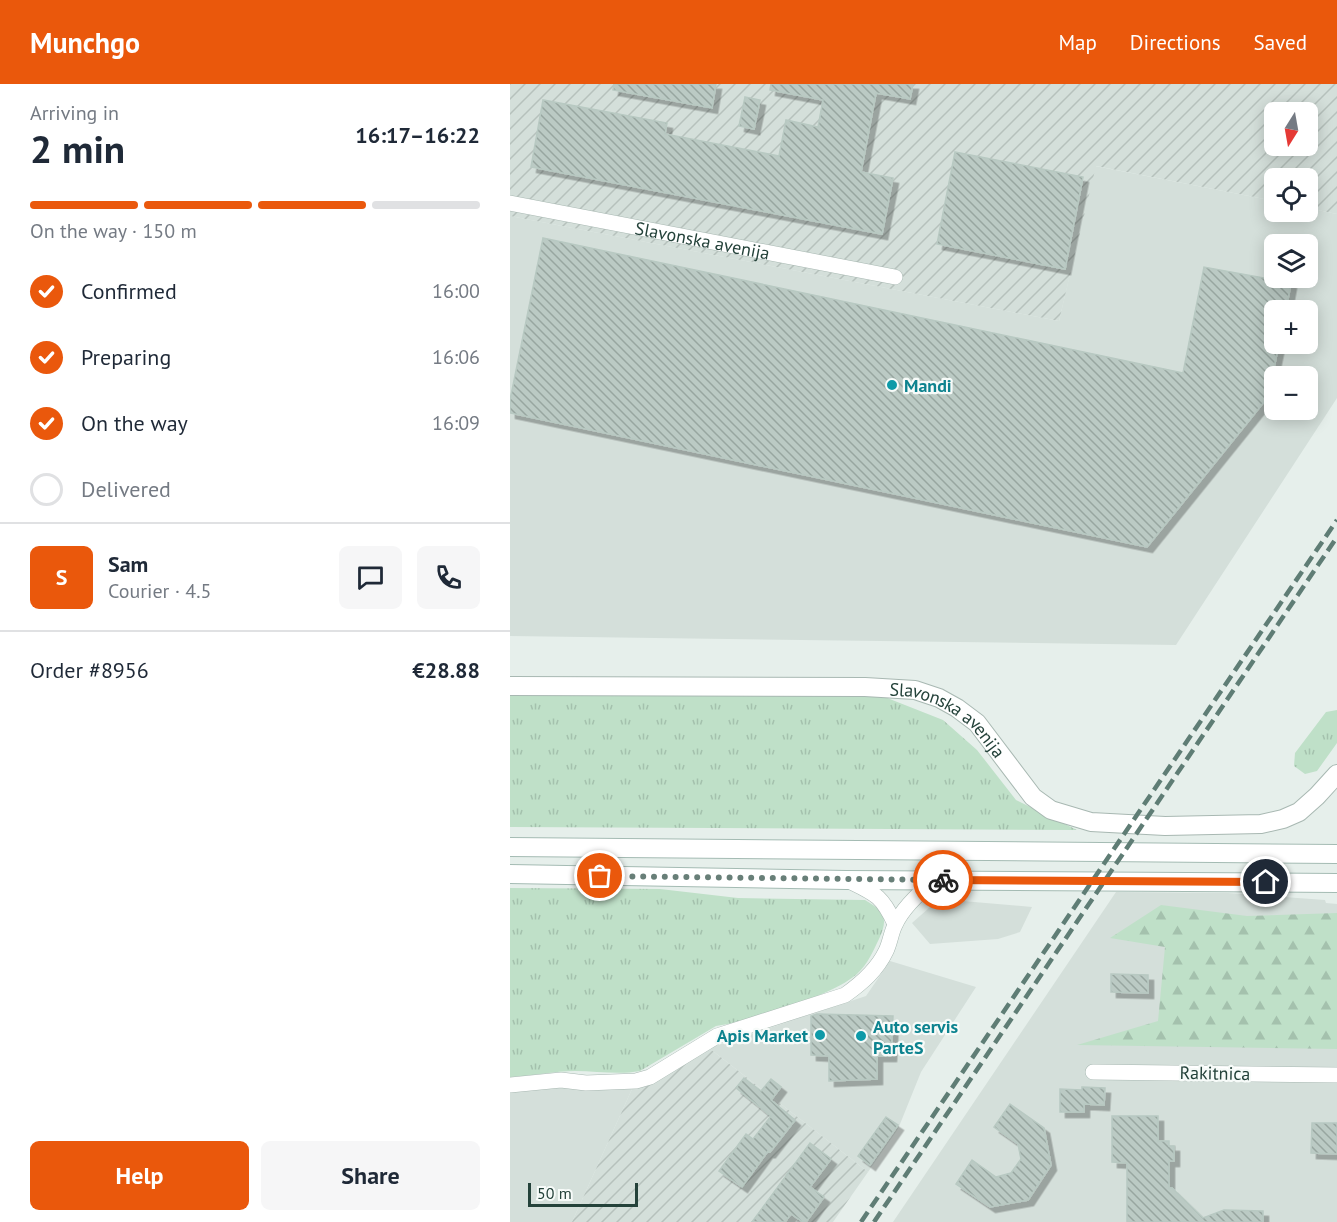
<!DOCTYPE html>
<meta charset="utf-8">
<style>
body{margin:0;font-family:"PT Sans",sans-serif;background:#f6f6f7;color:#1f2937;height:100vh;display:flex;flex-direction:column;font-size:22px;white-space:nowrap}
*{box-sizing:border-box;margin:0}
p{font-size:20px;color:#747a83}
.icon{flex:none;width:33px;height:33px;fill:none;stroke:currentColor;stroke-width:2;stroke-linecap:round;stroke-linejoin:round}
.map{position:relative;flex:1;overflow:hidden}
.side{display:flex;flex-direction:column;background:#fff;width:510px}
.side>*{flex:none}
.needle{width:39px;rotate:191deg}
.tools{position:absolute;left:754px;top:18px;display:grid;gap:12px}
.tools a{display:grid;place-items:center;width:54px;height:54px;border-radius:9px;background:#fff;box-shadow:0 3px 15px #0003;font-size:30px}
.scale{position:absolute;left:18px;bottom:15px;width:110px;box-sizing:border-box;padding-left:6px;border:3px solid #24423a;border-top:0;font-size:16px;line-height:21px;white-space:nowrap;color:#24423a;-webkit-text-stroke:4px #f7fbf9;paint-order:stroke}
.pin{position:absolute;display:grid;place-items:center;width:51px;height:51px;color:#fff;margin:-26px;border:3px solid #fff;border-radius:50%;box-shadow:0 2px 6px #0007}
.courier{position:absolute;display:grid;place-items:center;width:60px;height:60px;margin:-30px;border:4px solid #ea580c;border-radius:50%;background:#fff;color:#222;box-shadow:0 2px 8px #0007}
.head em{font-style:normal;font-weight:700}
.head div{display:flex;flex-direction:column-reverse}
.head{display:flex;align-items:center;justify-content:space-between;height:102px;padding:0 30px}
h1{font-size:39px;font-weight:700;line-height:45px}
.bar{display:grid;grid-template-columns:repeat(4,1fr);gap:9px 6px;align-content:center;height:72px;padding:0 30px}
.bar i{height:8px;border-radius:4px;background:#e0e1e3}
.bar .active{background:#ea580c}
.bar p{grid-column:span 4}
.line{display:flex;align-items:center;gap:15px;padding:0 30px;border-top:2px solid #e0e1e3}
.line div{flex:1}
.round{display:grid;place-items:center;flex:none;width:63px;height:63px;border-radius:9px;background:#f6f6f7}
ol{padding:0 30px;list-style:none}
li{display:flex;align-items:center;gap:18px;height:66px}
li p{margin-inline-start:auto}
li .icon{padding:6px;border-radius:50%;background:#ea580c;color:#fff;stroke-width:4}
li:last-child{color:#747a83}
li i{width:33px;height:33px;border:3px solid #e0e1e3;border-radius:50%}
.cta{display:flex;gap:12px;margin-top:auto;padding:12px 30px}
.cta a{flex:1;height:69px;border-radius:9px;background:#ea580c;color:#fff;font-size:24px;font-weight:700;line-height:69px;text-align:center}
.cta a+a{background:#f6f6f7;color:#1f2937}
header{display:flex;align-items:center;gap:36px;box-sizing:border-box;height:84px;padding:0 30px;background:#ea580c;color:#fff}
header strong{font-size:28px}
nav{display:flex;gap:33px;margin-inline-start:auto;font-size:21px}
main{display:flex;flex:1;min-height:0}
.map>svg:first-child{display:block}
</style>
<header>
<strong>Munchgo</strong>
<nav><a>Map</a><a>Directions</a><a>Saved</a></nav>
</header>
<main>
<section class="side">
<div class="head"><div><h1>2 min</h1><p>Arriving in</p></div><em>16:17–16:22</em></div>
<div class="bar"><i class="active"></i><i class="active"></i><i class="active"></i><i></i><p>On the way · 150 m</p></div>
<ol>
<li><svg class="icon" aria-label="check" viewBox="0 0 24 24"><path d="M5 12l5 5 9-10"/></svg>Confirmed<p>16:00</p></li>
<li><svg class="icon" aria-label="check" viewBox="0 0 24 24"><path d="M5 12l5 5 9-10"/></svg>Preparing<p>16:06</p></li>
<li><svg class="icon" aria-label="check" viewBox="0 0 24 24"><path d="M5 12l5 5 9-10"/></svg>On the way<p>16:09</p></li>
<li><i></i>Delivered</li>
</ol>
<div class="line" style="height:108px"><b class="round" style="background:#ea580c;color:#fff">S</b><div><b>Sam</b><p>Courier · 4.5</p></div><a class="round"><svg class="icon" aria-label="chat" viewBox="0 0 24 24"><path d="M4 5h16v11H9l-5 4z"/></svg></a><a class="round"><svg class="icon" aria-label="phone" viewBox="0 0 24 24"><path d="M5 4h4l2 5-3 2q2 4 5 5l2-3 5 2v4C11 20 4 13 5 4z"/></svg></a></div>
<div class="line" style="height:78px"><div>Order #8956</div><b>€28.88</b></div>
<div class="cta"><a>Help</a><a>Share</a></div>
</section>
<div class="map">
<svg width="827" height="1138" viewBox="0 0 827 1138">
<defs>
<pattern id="industrial-furrows" width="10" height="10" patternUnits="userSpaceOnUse" patternTransform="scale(1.5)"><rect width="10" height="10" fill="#d4dfda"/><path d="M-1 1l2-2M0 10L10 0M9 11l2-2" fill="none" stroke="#b6c1bc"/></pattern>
<pattern id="grass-tufts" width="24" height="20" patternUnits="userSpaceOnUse" patternTransform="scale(1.5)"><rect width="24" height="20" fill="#bfe0c8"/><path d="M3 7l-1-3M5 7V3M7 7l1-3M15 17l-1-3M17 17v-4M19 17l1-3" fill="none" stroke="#a4c1ad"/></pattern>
<pattern id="forest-firs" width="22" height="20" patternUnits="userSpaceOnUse" patternTransform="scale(1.5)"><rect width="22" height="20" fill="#bfe0c8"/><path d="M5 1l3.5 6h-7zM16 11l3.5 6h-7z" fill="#a4c1ad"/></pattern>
<pattern id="building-back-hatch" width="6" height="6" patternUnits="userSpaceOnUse" patternTransform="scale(1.5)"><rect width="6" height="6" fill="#bbcac4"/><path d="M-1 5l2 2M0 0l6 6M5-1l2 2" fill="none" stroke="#98a6a0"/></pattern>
<filter id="shadow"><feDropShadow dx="5.5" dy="5.5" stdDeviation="0" flood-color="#0004"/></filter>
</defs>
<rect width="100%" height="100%" fill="#e6efeb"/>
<path fill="#d4dfda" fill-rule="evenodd" d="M 585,82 L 765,117 L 765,128 L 798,128 L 798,124 L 827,130 L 827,314 L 666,561 L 0,552 L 0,132 L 549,237 ZM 765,160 L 798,160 L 798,194 L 765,194 ZM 765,226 L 798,226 L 798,260 L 765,260 ZM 765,292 L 798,292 L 798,326 L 765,326 Z
M 606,808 L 718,809 L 815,816 L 816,819 L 827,820 L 827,1138 L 383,1138 Z
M 429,815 L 522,823 L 510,848 L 488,855 L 420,860 L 402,839 Z
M 380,877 L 466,903 L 411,988 L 388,1045 L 358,1088 L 199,964 L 356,912 Z
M 42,1003 L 122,1005 L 62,1138 L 0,1138 L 0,1007 Z"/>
<path fill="url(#industrial-furrows)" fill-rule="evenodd" d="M 0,0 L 827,0 L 827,130 L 798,124 L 798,94 L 765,94 L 765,117 L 586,82 L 549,237 L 0,132 ZM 765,28 L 798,28 L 798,62 L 765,62 Z
M 199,964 L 358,1088 L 323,1138 L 62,1138 L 122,1005 L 131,1003 Z"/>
<path fill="url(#grass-tufts)" d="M 362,608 L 433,636 L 467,666 L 506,716 L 567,746 L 0,743 L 0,611 Z
M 827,626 L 827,659 L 807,687 L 795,690 L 784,682 L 785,669 L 816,628 Z
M 0,804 L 150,805 L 228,814 L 355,816 C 374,827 379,834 369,855 C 363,867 358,880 347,890 C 322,912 241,937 206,942 L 130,987 C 109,991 87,987 65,987 C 45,987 21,992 0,993 Z"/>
<path fill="url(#forest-firs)" d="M 651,821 L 737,832 L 827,829 L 827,965 L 567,961 L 648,937 L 655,863 L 600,854 Z"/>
<path fill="url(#building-back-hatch)" stroke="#b8c9c2" stroke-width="1.5" filter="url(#shadow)" d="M 104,0 L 206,0 L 202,24 L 103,6 Z
M 261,0 L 403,0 L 400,15 L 366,9 L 351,88 L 383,94 L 372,150 L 21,83 L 33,16 L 157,39 L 155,50 L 269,72 L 276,36 L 308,43 L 313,16 L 260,6 Z
M 235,13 L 250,16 L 244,45 L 229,42 Z
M 445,68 L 573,93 L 555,185 L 427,160 Z
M 33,154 L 673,289 L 694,183 L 781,199 L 776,226 L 765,226 L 765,260 L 769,260 L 758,313 L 637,463 L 0,329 L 0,316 Z
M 601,890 L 638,891 L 638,909 L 601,908 Z
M 307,930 L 383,932 L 381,972 L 367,972 L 367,995 L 319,997 L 319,972 L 301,971 L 301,932 Z
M 234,994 L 251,1007 L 261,995 L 271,1003 L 261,1016 L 285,1036 L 260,1068 L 258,1067 L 232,1103 L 209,1087 L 236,1050 L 243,1055 L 261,1032 L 226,1004 Z
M 572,1003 L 595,1004 L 594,1021 L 574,1020 L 574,1028 L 550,1028 L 550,1005 L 572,1006 Z
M 500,1020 L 534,1044 L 541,1081 L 518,1116 L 480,1123 L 446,1100 L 462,1076 L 486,1093 L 501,1089 L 511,1075 L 508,1060 L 484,1043 Z
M 602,1032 L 648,1032 L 648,1057 L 659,1057 L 659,1062 L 664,1062 L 664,1077 L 659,1077 L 659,1104 L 662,1104 L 693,1134 L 714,1126 L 753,1127 L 753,1138 L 617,1138 L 617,1079 L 602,1078 Z
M 376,1033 L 388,1041 L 360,1081 L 348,1072 Z
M 802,1039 L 827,1039 L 827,1070 L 801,1069 Z
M 300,1059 L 321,1075 L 300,1103 L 314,1113 L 296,1138 L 293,1138 L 281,1130 L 275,1138 L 242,1138 Z"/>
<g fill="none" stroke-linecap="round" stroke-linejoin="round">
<defs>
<g id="minor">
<path id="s1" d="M 0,119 L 385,193"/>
<path d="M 339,797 C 366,810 372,812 385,840"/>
<path d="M 583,988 L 827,991"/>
<path d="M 0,1001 L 51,996 L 76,999 L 126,997 L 140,993 L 207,952 L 335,911 C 352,899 367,886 376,867 C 380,859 381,849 385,841 C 393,823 410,808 425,796"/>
</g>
<g id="tertiary">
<path id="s2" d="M 0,602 L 355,603 L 405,606 L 429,614 L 447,624 L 467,639 L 523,713 L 541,726 L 581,738 L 655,742 L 751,740 L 773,735 L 789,728 L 807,712 L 827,690"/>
</g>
<path id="secondary" d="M 0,763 L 827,770
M 0,790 L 336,796 L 827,799"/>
</defs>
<use href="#minor" stroke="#a8b8b2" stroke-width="16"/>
<use href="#tertiary" stroke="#a8b8b2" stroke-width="20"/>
<use href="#secondary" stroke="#a4bbb3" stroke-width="20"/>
<use href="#minor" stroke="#fff" stroke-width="15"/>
<use href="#tertiary" stroke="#fff" stroke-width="18"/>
<use href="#secondary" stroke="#fff" stroke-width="18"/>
<path stroke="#5f7d75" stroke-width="4.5" stroke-dasharray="12 6" stroke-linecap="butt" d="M 351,1138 L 827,436
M 364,1138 L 827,453"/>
</g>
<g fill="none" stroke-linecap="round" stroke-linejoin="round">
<path stroke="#687f78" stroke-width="6" stroke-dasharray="0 10.8" d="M 90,792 L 433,796"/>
<path stroke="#ea580c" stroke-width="8" d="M 433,796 L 756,798"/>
</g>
<g fill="#0f9aa8" stroke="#f7fbf9" stroke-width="2">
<circle cx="382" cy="301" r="6"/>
<circle cx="310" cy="951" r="6"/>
<circle cx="351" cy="952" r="6"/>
</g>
<g text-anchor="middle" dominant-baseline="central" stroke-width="4.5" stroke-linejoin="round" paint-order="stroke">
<g font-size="18" fill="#24423a" stroke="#f7fbf9">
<text stroke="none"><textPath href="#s1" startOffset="196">Slavonska avenija</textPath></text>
<text stroke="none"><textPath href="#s2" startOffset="448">Slavonska avenija</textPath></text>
<text transform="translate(705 989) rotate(1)">Rakitnica</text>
</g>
<g font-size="18" font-weight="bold" fill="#0d838f" stroke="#f7fbf9" text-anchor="start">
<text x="394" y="301">Mandi</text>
<text x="363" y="942">Auto servis<tspan x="363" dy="21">ParteS</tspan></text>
<text x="298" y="951" text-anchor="end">Apis Market</text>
</g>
</g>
</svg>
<div class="tools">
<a><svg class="needle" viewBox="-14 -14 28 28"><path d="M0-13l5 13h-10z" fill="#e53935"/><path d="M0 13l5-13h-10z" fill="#747a83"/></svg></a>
<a><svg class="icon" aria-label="locate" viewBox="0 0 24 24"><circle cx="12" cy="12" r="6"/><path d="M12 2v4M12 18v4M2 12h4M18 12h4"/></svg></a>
<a><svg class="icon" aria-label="layers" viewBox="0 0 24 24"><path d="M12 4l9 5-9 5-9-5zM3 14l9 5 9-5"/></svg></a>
<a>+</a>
<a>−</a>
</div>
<div class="scale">50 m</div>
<div class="pin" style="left:90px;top:792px;background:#ea580c"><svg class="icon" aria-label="bag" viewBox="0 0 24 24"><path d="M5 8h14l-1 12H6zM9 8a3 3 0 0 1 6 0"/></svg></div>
<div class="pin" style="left:756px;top:798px;background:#1f2937"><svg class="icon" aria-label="home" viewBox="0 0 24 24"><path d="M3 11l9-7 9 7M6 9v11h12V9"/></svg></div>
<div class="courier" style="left:433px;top:796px"><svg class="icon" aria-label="bike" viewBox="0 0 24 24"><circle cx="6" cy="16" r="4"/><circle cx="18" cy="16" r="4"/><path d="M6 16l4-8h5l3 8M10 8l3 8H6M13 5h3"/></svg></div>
</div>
</main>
